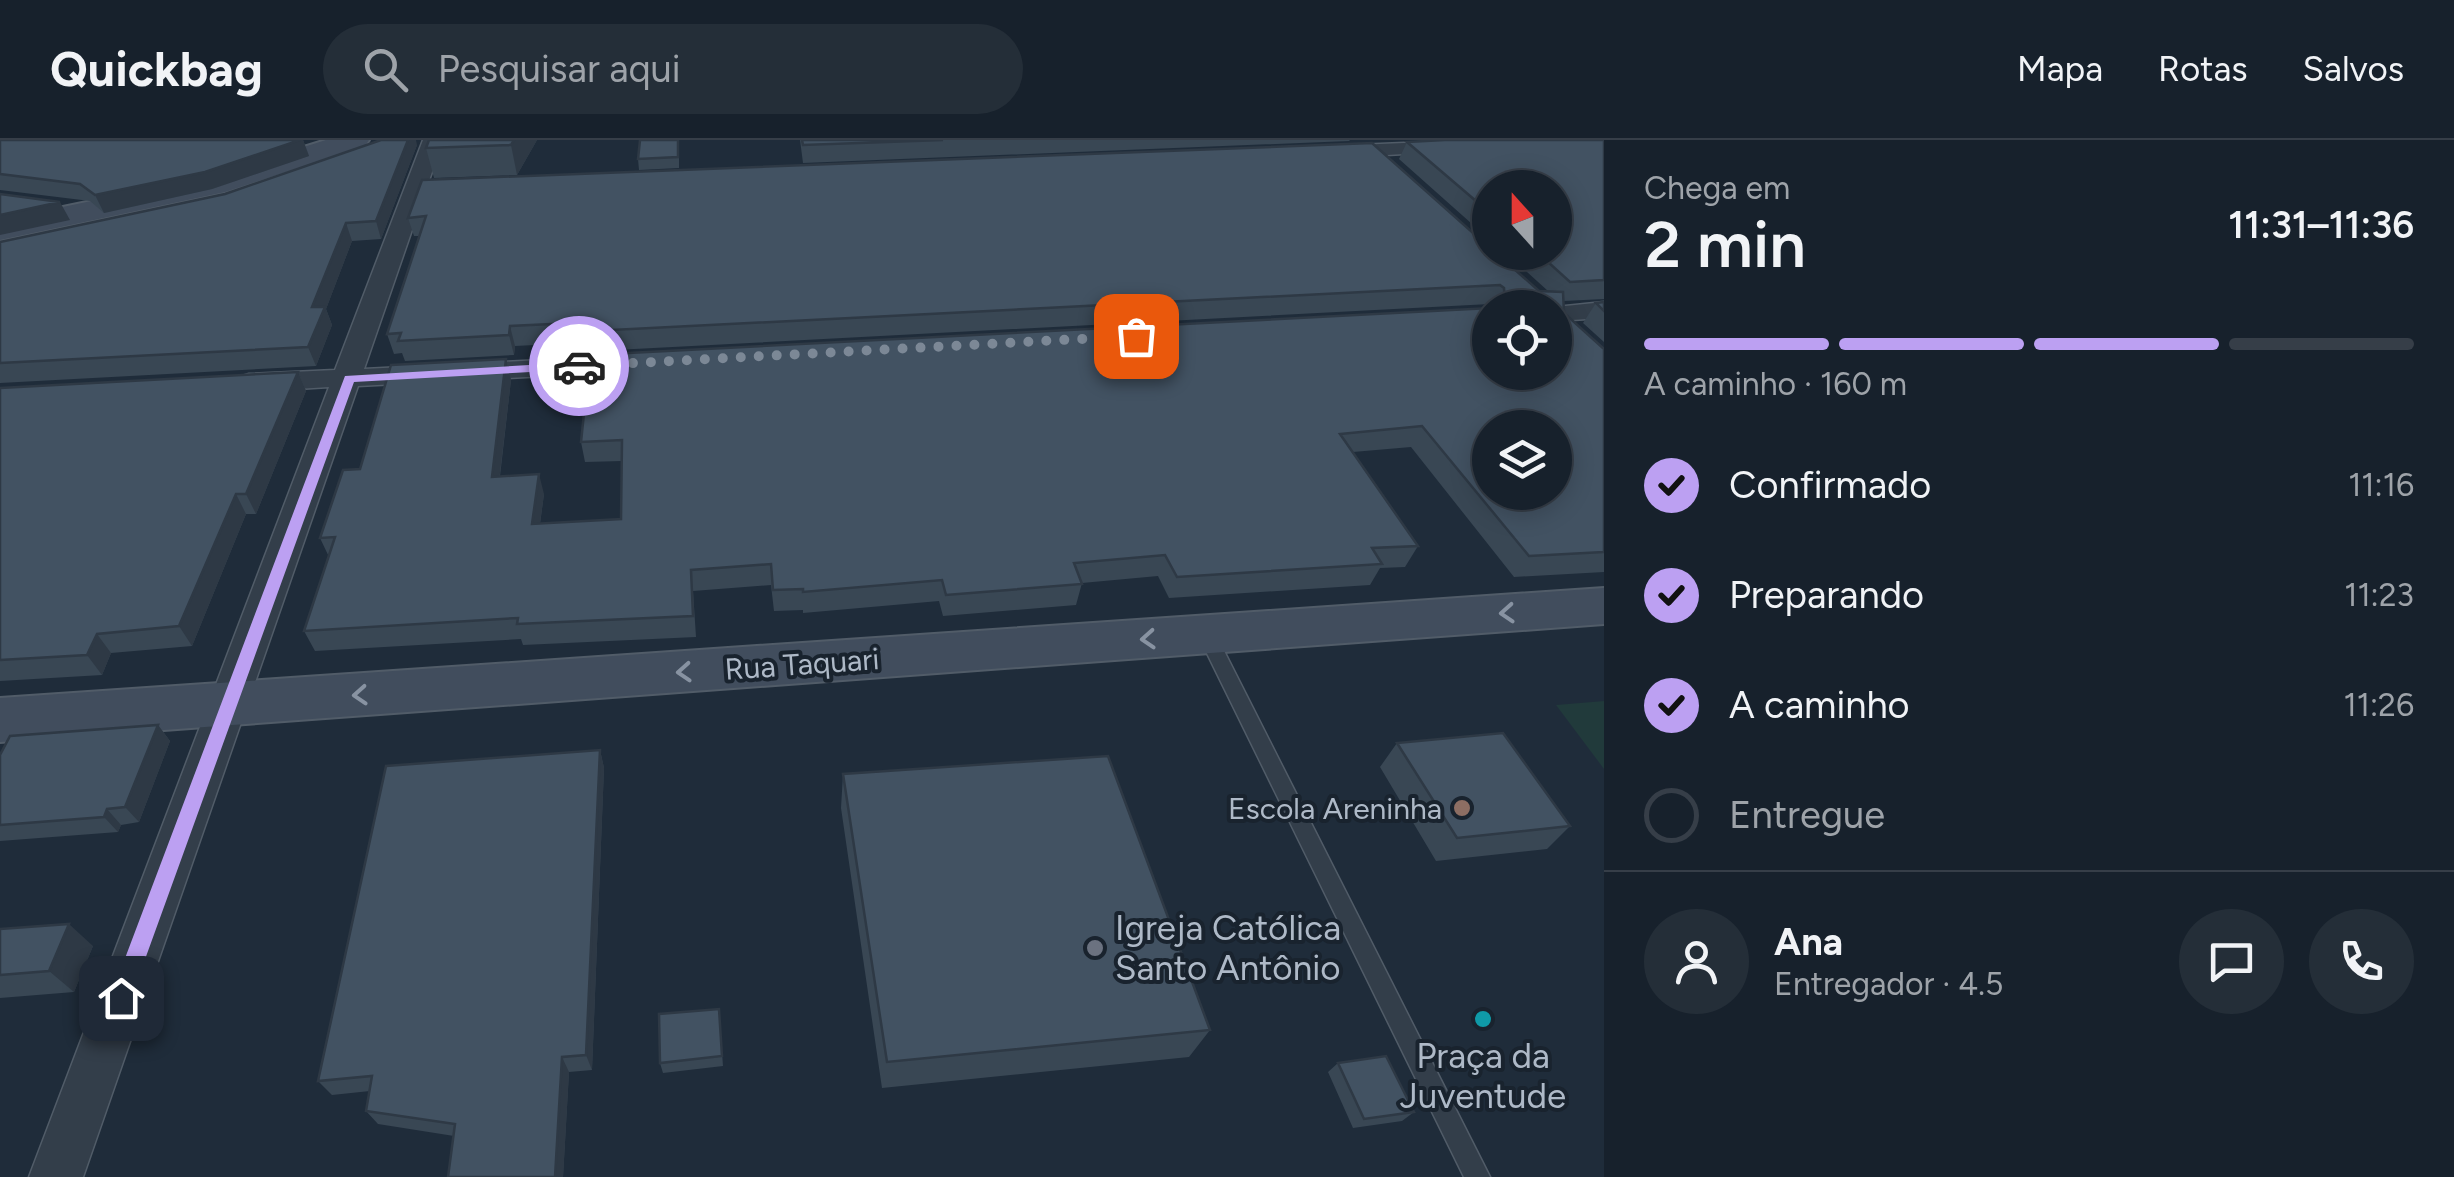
<!DOCTYPE html>
<html lang="pt">
<meta charset="utf-8">
<style>
body{margin:0;font-family:Figtree,sans-serif;background:#242e38;color:#f1f3f6;height:100vh;display:flex;flex-direction:column;font-size:38px;white-space:nowrap}
*{box-sizing:border-box;margin:0}
p{font-size:32px;color:#9ea3a9}
.icon{flex:none;width:55px;height:55px;fill:none;stroke:currentColor;stroke-width:2;stroke-linecap:round;stroke-linejoin:round}
.map{position:relative;flex:1;overflow:hidden}
.sheet{display:flex;flex-direction:column;background:#17212c;width:850px}
.sheet>*{flex:none}
.needle{width:65px;rotate:339deg}
.controls{position:absolute;left:1472px;top:30px;display:grid;gap:20px}
.controls a{display:grid;place-items:center;width:100px;height:100px;border-radius:50%;background:#17212c;box-shadow:0 5px 25px #0003,0 0 0 2px #363e48;font-size:50px}
.pin{position:absolute;display:grid;place-items:center;width:85px;height:85px;color:#fff;margin:-42px;border-radius:20px;box-shadow:0 5px 15px #0006}
.courier{position:absolute;display:grid;place-items:center;width:100px;height:100px;margin:-50px;border:8px solid #bca0f2;border-radius:50%;background:#fff;color:#222;box-shadow:0 2px 12px #0007}
.summary em{font-style:normal;font-weight:600}
.summary div{display:flex;flex-direction:column-reverse}
.summary{display:flex;align-items:center;justify-content:space-between;height:170px;padding:0 40px}
h1{font-size:65px;font-weight:600;line-height:75px}
.bar{display:grid;grid-template-columns:repeat(4,1fr);gap:15px 10px;align-content:center;height:120px;padding:0 40px}
.bar i{height:12px;border-radius:8px;background:#363e48}
.bar .on{background:#bca0f2}
.bar p{grid-column:span 4}
.line{display:flex;align-items:center;gap:25px;padding:0 40px;border-top:2px solid #363e48}
.line div{flex:1}
.round{display:grid;place-items:center;flex:none;width:105px;height:105px;border-radius:52px;background:#242e38}
ol{padding:0 40px;list-style:none}
li{display:flex;align-items:center;gap:30px;height:110px}
li p{margin-inline-start:auto}
li .icon{padding:10px;border-radius:50%;background:#bca0f2;color:#111;stroke-width:4}
li:last-child{color:#9ea3a9}
li i{width:55px;height:55px;border:5px solid #363e48;border-radius:50%}
header{display:flex;align-items:center;gap:60px;box-sizing:border-box;height:140px;padding:0 50px;background:#17212c;border-bottom:2px solid #363e48}
header strong{font-size:48px}
nav{display:flex;gap:55px;margin-inline-start:auto;font-size:35px}
.search{width:700px;height:90px;background:#242e38;display:flex;align-items:center;gap:25px;box-sizing:border-box;padding:0 35px;border-radius:55px;color:#9ea3a9;font-size:38px}
main{display:flex;flex:1;min-height:0}
.map>svg:first-child{display:block}
</style>
<header>
<strong>Quickbag</strong>
<div class="search"><svg class="icon" aria-label="search" viewBox="0 0 24 24"><circle cx="10" cy="10" r="6"/><path d="M15 15l6 6"/></svg>Pesquisar aqui</div>
<nav><a>Mapa</a><a>Rotas</a><a>Salvos</a></nav>
</header>
<main>
<div class="map">
<svg width="1604" height="1037" viewBox="0 0 1604 1037">
<rect width="100%" height="100%" fill="#1f2c3a"/>
<path fill="#213a3b" d="M 1604,561 L 1604,629 L 1556,565 Z"/>
<g fill="none" stroke-linecap="round" stroke-linejoin="round">
<defs>
<path id="lane" d="M 1207,489 L 1216,495 L 1490,1037 L 1464,1037 L 1198,495 Z"/>
<path id="street" d="M 423,0 L 443,0 L 364,229 L 639,215 L 653,223 L 639,231 L 358,246 L 83,1037 L 29,1037 L 329,247 L 249,252 L 239,249 L 235,243 L 239,237 L 249,234 L 335,230 Z
M 1452,1 L 1462,7 L 1459,11 L 1332,18 L 1322,12 L 1332,6 Z
M 1604,162 L 1604,178 L 1555,181 L 1555,168 L 1546,168 Z"/>
<path id="secondary" d="M 326,0 L 369,0 L 365,6 L 225,52 L 0,100 L 0,80 L 207,37 Z
M 1604,448 L 1604,484 L 0,602 L 0,558 Z"/>
</defs>
<use href="#lane" stroke="#515c68" stroke-width="3"/>
<use href="#street" stroke="#515c68" stroke-width="3"/>
<use href="#secondary" stroke="#515c68" stroke-width="4"/>
<use href="#lane" fill="#333e4a" fill-rule="evenodd"/>
<use href="#street" fill="#333e4a" fill-rule="evenodd"/>
<use href="#secondary" fill="#414d5d" fill-rule="evenodd"/>
</g>
<path fill="#394754" d="M 0,0 L 303,0 L 309,16 L 212,49 L 104,73 L 90,61 L 0,50 Z
M 537,0 L 517,35 L 434,38 L 426,8 Z
M 640,0 L 679,0 L 679,28 L 639,30 L 638,19 Z
M 800,0 L 1350,0 L 1349,1 L 803,23 Z
M 1604,0 L 1604,159 L 1564,161 L 1564,173 L 1604,209 L 1604,432 L 1514,437 L 1411,307 L 1353,312 L 1418,406 L 1405,427 L 1380,428 L 1370,445 L 1169,458 L 1158,436 L 1082,443 L 1076,465 L 943,476 L 939,461 L 803,473 L 803,470 L 774,471 L 771,445 L 693,451 L 696,497 L 523,505 L 521,499 L 315,511 L 304,491 L 329,417 L 320,398 L 360,329 L 506,219 L 511,240 L 500,336 L 544,354 L 540,384 L 621,379 L 622,321 L 585,322 L 581,302 L 1555,168 L 1493,168 L 1490,164 L 596,211 L 594,202 L 515,206 L 514,215 L 405,221 L 402,213 L 394,214 L 387,194 L 420,96 L 414,96 L 408,78 L 1372,3 L 1539,151 L 1548,151 L 1505,112 L 1555,112 L 1490,48 L 1490,100 L 1399,19 L 1407,2 Z
M 417,5 L 381,99 L 352,101 L 326,169 L 332,185 L 316,226 L 0,243 L 0,102 L 225,54 Z
M 1604,162 L 1604,202 L 1583,183 L 1596,163 Z
M 298,232 L 306,251 L 256,374 L 246,374 L 192,506 L 111,513 L 102,535 L 0,541 L 0,248 Z
M 158,585 L 170,601 L 139,682 L 121,685 L 118,692 L 0,701 L 0,615 Z
M 1397,603 L 1570,686 L 1547,709 L 1436,721 L 1380,627 Z
M 600,610 L 604,628 L 592,930 L 569,932 L 563,1037 L 448,1037 L 454,996 L 378,984 L 366,971 L 370,951 L 332,955 L 318,941 Z
M 843,634 L 1210,890 L 1189,917 L 882,948 L 841,668 Z
M 0,789 L 93,806 L 74,852 L 0,858 Z
M 719,869 L 723,926 L 663,933 L 660,923 Z
M 1338,923 L 1414,972 L 1402,981 L 1353,988 L 1328,932 Z"/>
<path fill="#2e3945" d="M 300,0 L 303,0 L 309,16 L 212,49 L 104,73 L 95,55 Z
M 408,0 L 416,0 L 417,5 L 381,99 L 376,81 Z
M 514,0 L 537,0 L 517,35 L 511,5 Z
M 60,62 L 70,80 L 0,95 L 0,75 Z
M 346,83 L 352,101 L 326,169 L 332,185 L 316,226 L 308,207 L 312,167 Z
M 510,186 L 515,206 L 514,215 L 509,195 Z
M 506,219 L 511,240 L 497,358 L 492,337 Z
M 298,232 L 306,251 L 256,374 L 246,354 Z
M 539,334 L 544,354 L 537,405 L 532,384 Z
M 236,354 L 246,374 L 192,506 L 179,486 Z
M 97,494 L 111,513 L 102,535 L 87,515 Z
M 158,585 L 170,601 L 139,682 L 125,667 Z
M 600,610 L 604,628 L 592,930 L 586,915 Z
M 107,669 L 121,685 L 118,692 L 104,677 Z
M 69,784 L 93,806 L 74,852 L 49,831 Z
M 562,917 L 569,932 L 563,1037 L 555,1037 Z"/>
<path fill="#425262" stroke="#2e3945" stroke-width="2.5" fill-rule="evenodd" d="M 0,0 L 300,0 L 205,32 L 95,55 L 80,44 L 0,34 Z
M 381,0 L 408,0 L 376,81 L 346,83 L 312,167 L 325,167 L 308,207 L 0,223 L 0,102 L 225,54 Z
M 429,0 L 514,0 L 511,5 L 426,8 Z
M 640,0 L 678,0 L 678,17 L 638,19 Z
M 802,0 L 943,0 L 803,5 Z
M 1445,0 L 1604,0 L 1604,140 L 1570,142 L 1537,112 L 1555,112 L 1555,48 L 1490,48 L 1490,73 L 1407,2 Z
M 1372,3 L 1490,108 L 1490,112 L 1495,112 L 1539,151 L 1563,152 L 1564,173 L 1604,209 L 1604,412 L 1529,416 L 1422,286 L 1340,294 L 1418,406 L 1372,408 L 1382,424 L 1177,437 L 1165,415 L 1074,423 L 1082,444 L 946,455 L 942,440 L 803,452 L 803,449 L 773,450 L 771,424 L 691,430 L 693,476 L 517,484 L 518,478 L 304,491 L 335,397 L 320,398 L 343,330 L 360,329 L 391,225 L 506,219 L 492,337 L 539,334 L 532,384 L 621,379 L 622,300 L 581,302 L 590,215 L 1490,168 L 1490,232 L 1555,232 L 1555,168 L 1501,168 L 1505,164 L 1504,148 L 1500,145 L 592,191 L 593,182 L 510,186 L 509,195 L 398,201 L 401,193 L 387,194 L 426,76 L 408,78 L 422,40 ZM 1490,288 L 1555,288 L 1555,352 L 1490,352 Z
M 0,54 L 60,62 L 0,75 Z
M 1604,162 L 1604,171 L 1596,163 Z
M 298,232 L 246,354 L 236,354 L 179,486 L 97,494 L 87,515 L 0,520 L 0,248 Z
M 158,585 L 125,667 L 107,669 L 104,677 L 0,685 L 0,615 L 10,596 Z
M 1503,593 L 1570,686 L 1457,698 L 1397,603 Z
M 600,610 L 586,915 L 562,917 L 555,1037 L 448,1037 L 455,984 L 366,971 L 372,936 L 318,941 L 386,626 Z
M 1108,616 L 1210,890 L 887,922 L 843,634 Z
M 69,784 L 49,831 L 0,835 L 0,789 Z
M 719,869 L 722,916 L 660,923 L 659,874 Z
M 1386,916 L 1414,972 L 1364,979 L 1338,923 Z"/>
<defs><path id="oneway-chevron" d="M-2-3.5L2.5 0L-2 3.5" fill="none" stroke-width="1.6" stroke-linecap="round" stroke-linejoin="round" transform="scale(2.5)"/></defs>
<g stroke="#8893a2">
<use href="#oneway-chevron" transform="translate(1507 473) rotate(176)"/>
<use href="#oneway-chevron" transform="translate(1148 499) rotate(176)"/>
<use href="#oneway-chevron" transform="translate(684 532) rotate(176)"/>
<use href="#oneway-chevron" transform="translate(360 555) rotate(176)"/>
</g>
<path fill="#bca0f2" d="M 579,222 L 584,229 L 354,242 L 131,858 L 128,865 L 121,868 L 113,865 L 110,858 L 345,236 Z"/>
<g fill="none" stroke-linecap="round" stroke-linejoin="round">
<path stroke="#7c8896" stroke-width="10" stroke-dasharray="0 18" d="M 579,226 L 1136,196"/>
</g>
<circle fill="#8d6e63" stroke="#19232e" stroke-width="4" cx="1462" cy="668" r="10"/>
<circle fill="#6b7280" stroke="#19232e" stroke-width="4" cx="1095" cy="808" r="10"/>
<circle fill="#0f9aa8" stroke="#19232e" stroke-width="4" cx="1483" cy="879" r="10"/>
<g text-anchor="middle" dominant-baseline="central" stroke-width="8" stroke-linejoin="round" paint-order="stroke">
<g font-size="30" fill="#aeb9c7" stroke="#19232e">
<text transform="translate(802 524) rotate(-4)">Rua Taquari</text>
</g>
<g font-size="30" fill="#aeb9c7" stroke="#19232e" text-anchor="end">
<text x="1442" y="668">Escola Areninha</text>
</g>
<g font-size="35" fill="#aeb9c7" stroke="#19232e" text-anchor="start">
<text x="1115" y="788">Igreja Católica<tspan x="1115" dy="40">Santo Antônio</tspan></text>
<text x="1483" y="916" text-anchor="middle">Praça da<tspan x="1483" dy="40">Juventude</tspan></text>
</g>
</g>
</svg>
<div class="controls">
<a><svg class="needle" viewBox="-14 -14 28 28"><path d="M0-13l5 13h-10z" fill="#e53935"/><path d="M0 13l5-13h-10z" fill="#9ea3a9"/></svg></a>
<a><svg class="icon" aria-label="locate" viewBox="0 0 24 24"><circle cx="12" cy="12" r="6"/><path d="M12 2v4M12 18v4M2 12h4M18 12h4"/></svg></a>
<a><svg class="icon" aria-label="layers" viewBox="0 0 24 24"><path d="M12 4l9 5-9 5-9-5zM3 14l9 5 9-5"/></svg></a>
</div>
<div class="pin" style="left:1136px;top:196px;background:#ea580c"><svg class="icon" aria-label="bag" viewBox="0 0 24 24"><path d="M5 8h14l-1 12H6zM9 8a3 3 0 0 1 6 0"/></svg></div>
<div class="pin" style="left:121px;top:858px;background:#1f2937"><svg class="icon" aria-label="home" viewBox="0 0 24 24"><path d="M3 11l9-7 9 7M6 9v11h12V9"/></svg></div>
<div class="courier" style="left:579px;top:226px"><svg class="icon" aria-label="car" viewBox="0 0 24 24"><path d="M5 17H2v-5l4-1 3-4h7l3 4 3 1v5h-3M9 17h6M6 11h13"/><circle cx="7" cy="17" r="2"/><circle cx="17" cy="17" r="2"/></svg></div>
</div>
<section class="sheet">
<div class="summary"><div><h1>2 min</h1><p>Chega em</p></div><em>11:31–11:36</em></div>
<div class="bar"><i class="on"></i><i class="on"></i><i class="on"></i><i></i><p>A caminho · 160 m</p></div>
<ol>
<li><svg class="icon" aria-label="check" viewBox="0 0 24 24"><path d="M5 12l5 5 9-10"/></svg>Confirmado<p>11:16</p></li>
<li><svg class="icon" aria-label="check" viewBox="0 0 24 24"><path d="M5 12l5 5 9-10"/></svg>Preparando<p>11:23</p></li>
<li><svg class="icon" aria-label="check" viewBox="0 0 24 24"><path d="M5 12l5 5 9-10"/></svg>A caminho<p>11:26</p></li>
<li><i></i>Entregue</li>
</ol>
<div class="line" style="height:180px"><a class="round"><svg class="icon" aria-label="person" viewBox="0 0 24 24"><circle cx="12" cy="8" r="4"/><path d="M4 21q1-7 8-7t8 7"/></svg></a><div><b>Ana</b><p>Entregador · 4.5</p></div><a class="round"><svg class="icon" aria-label="chat" viewBox="0 0 24 24"><path d="M4 5h16v11H9l-5 4z"/></svg></a><a class="round"><svg class="icon" aria-label="phone" viewBox="0 0 24 24"><path d="M5 4h4l2 5-3 2q2 4 5 5l2-3 5 2v4C11 20 4 13 5 4z"/></svg></a></div>
</section>
</main>
